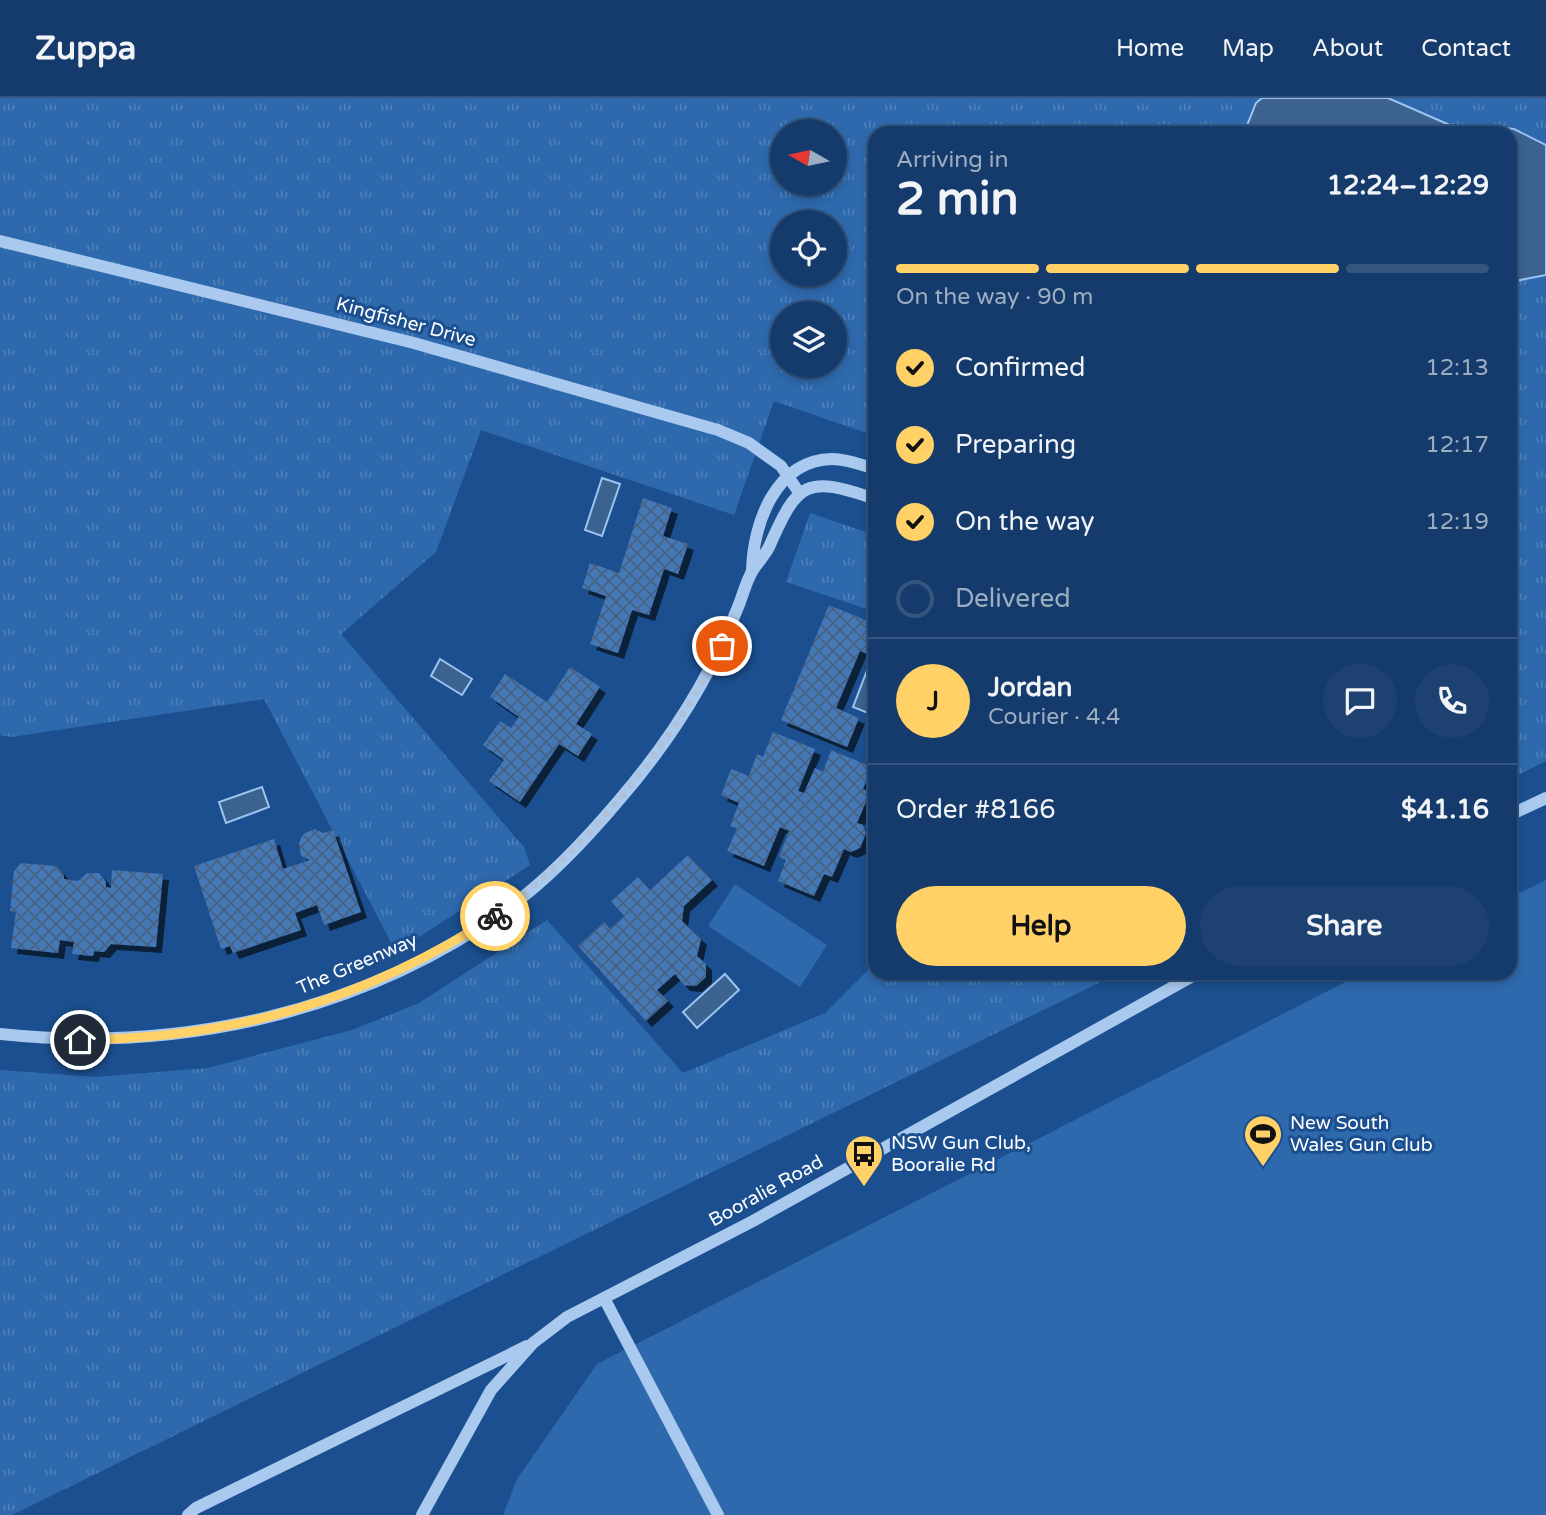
<!DOCTYPE html>
<meta charset="utf-8">
<style>
body{margin:0;font-family:"Varela Round",sans-serif;background:#1d4271;color:#f1f3f6;height:100vh;display:flex;flex-direction:column;font-size:26px;white-space:nowrap}
*{box-sizing:border-box;margin:0}
p{font-size:23px;color:#9dadc1}
.icon{flex:none;width:38px;height:38px;fill:none;stroke:currentColor;stroke-width:2;stroke-linecap:round;stroke-linejoin:round}
.map{position:relative;flex:1;overflow:hidden}
.drawer{position:absolute;left:868px;top:28px;width:649px;height:854px;display:flex;flex-direction:column;background:#143b6b;border-radius:21px;box-shadow:0 4px 10px #0003,0 0 0 2px #33557e}
.drawer>*{flex:none}
.needle{width:46px;rotate:279deg}
.buttons{position:absolute;left:770px;top:21px;display:grid;gap:14px}
.buttons a{display:grid;place-items:center;width:77px;height:77px;border-radius:50%;background:#143b6b;box-shadow:0 4px 10px #0003,0 0 0 2px #33557e;font-size:35px}
.pin{position:absolute;display:grid;place-items:center;width:60px;height:60px;color:#fff;margin:-30px;border:4px solid #fff;border-radius:50%;box-shadow:0 2px 7px #0007}
.courier{position:absolute;display:grid;place-items:center;width:70px;height:70px;margin:-35px;border:5px solid #ffd166;border-radius:50%;background:#fff;color:#222;box-shadow:0 2px 9px #0007}
.head em{font-style:normal;font-weight:700}
.head div{display:flex;flex-direction:column-reverse}
.head{display:flex;align-items:center;justify-content:space-between;height:119px;padding:0 28px}
h1{font-size:46px;font-weight:700;line-height:52px}
.bar{display:grid;grid-template-columns:repeat(4,1fr);gap:10px 7px;align-content:center;height:84px;padding:0 28px}
.bar i{height:9px;border-radius:5px;background:#33557e}
.bar .active{background:#ffd166}
.bar p{grid-column:span 4}
.line{display:flex;align-items:center;gap:18px;padding:0 28px;border-top:2px solid #33557e}
.line div{flex:1}
.round{display:grid;place-items:center;flex:none;width:74px;height:74px;border-radius:37px;background:#1d4271}
ol{padding:0 28px;list-style:none}
li{display:flex;align-items:center;gap:21px;height:77px}
li p{margin-inline-start:auto}
li .icon{padding:7px;border-radius:50%;background:#ffd166;color:#111;stroke-width:4}
li:last-child{color:#9dadc1}
li i{width:38px;height:38px;border:4px solid #33557e;border-radius:50%}
.primary-button{display:flex;gap:14px;margin-top:auto;padding:14px 28px}
.primary-button a{flex:1;height:80px;border-radius:42px;background:#ffd166;color:#111;font-size:28px;font-weight:700;line-height:80px;text-align:center}
.primary-button a+a{background:#1d4271;color:#f1f3f6}
header{display:flex;align-items:center;gap:42px;box-sizing:border-box;height:98px;padding:0 35px;background:#143b6b;border-bottom:2px solid #33557e}
header strong{font-size:33px}
nav{display:flex;gap:38px;margin-inline-start:auto;font-size:24px}
.map>svg:first-child{display:block}
</style>
<header>
<strong>Zuppa</strong>
<nav><a>Home</a><a>Map</a><a>About</a><a>Contact</a></nav>
</header>
<div class="map">
<svg width="1546" height="1417" viewBox="0 0 1546 1417">
<defs>
<pattern id="grass-tufts" width="24" height="20" patternUnits="userSpaceOnUse" patternTransform="scale(1.75)"><rect width="24" height="20" fill="#2e69ad"/><path d="M3 7l-1-3M5 7V3M7 7l1-3M15 17l-1-3M17 17v-4M19 17l1-3" fill="none" stroke="#4d80b9"/></pattern>
<pattern id="building-cross-hatch" width="8" height="8" patternUnits="userSpaceOnUse" patternTransform="scale(1.75)"><rect width="8" height="8" fill="#4478b7"/><path d="M0 0l8 8M0 8l8-8" fill="none" stroke="#486282"/></pattern>
<filter id="shadow"><feDropShadow dx="6" dy="6" stdDeviation="0" flood-color="#0009"/></filter>
</defs>
<rect width="100%" height="100%" fill="#1b4f8f"/>
<path fill="url(#grass-tufts)" fill-rule="evenodd" d="M 0,0 L 1546,0 L 1546,663 L 1510,681 L 1510,35 L 875,35 L 875,338 L 774,303 L 734,417 L 481,332 L 436,454 L 341,536 L 524,749 L 530,767 L 396,854 L 264,601 L 11,639 L 0,637 ZM 782,33 L 835,33 L 835,86 L 782,86 ZM 782,124 L 835,124 L 835,177 L 782,177 ZM 782,215 L 835,215 L 835,268 L 782,268 Z
M 810,415 L 875,437 L 875,514 L 786,484 Z
M 547,822 L 683,975 L 825,915 L 875,865 L 875,875 L 1119,875 L 12,1417 L 0,1417 L 0,972 L 95,979 L 208,970 L 352,932 L 419,905 Z"/>
<path fill="#2e69ad" d="M 1546,782 L 1546,1417 L 503,1417 L 517,1381 L 597,1266 L 1363,875 L 1510,875 L 1510,800 Z
M 735,786 L 827,847 L 800,889 L 708,828 Z"/>
<path fill="#3c6290" stroke="#9cc4f0" stroke-width="2" d="M 1262,0 L 1388,0 L 1468,35 L 1244,35 L 1256,5 Z
M 1480,27 L 1514,31 L 1546,47 L 1546,177 L 1510,184 L 1510,35 L 1475,35 Z
M 602,380 L 620,386 L 602,438 L 585,432 Z
M 440,561 L 472,581 L 462,597 L 431,578 Z
M 868,570 L 875,572 L 875,598 L 868,615 L 853,609 Z
M 262,689 L 269,709 L 226,725 L 219,704 Z
M 725,876 L 739,892 L 697,930 L 683,914 Z"/>
<path fill="url(#building-cross-hatch)" filter="url(#shadow)" d="M 643,400 L 672,410 L 663,438 L 688,446 L 678,476 L 664,471 L 649,517 L 632,512 L 618,555 L 590,546 L 606,498 L 582,490 L 590,465 L 619,475 Z
M 829,507 L 875,526 L 875,559 L 860,553 L 836,610 L 859,620 L 847,649 L 781,622 Z
M 570,569 L 600,589 L 576,626 L 592,636 L 578,658 L 559,646 L 520,704 L 489,683 L 504,662 L 483,647 L 500,623 L 511,630 L 519,619 L 490,599 L 505,576 L 547,604 Z
M 773,634 L 815,651 L 798,693 L 804,695 L 815,670 L 823,674 L 831,652 L 872,669 L 863,691 L 870,694 L 857,725 L 863,727 L 866,735 L 860,750 L 851,754 L 844,751 L 832,779 L 824,776 L 814,798 L 778,783 L 786,762 L 779,759 L 789,733 L 780,729 L 764,768 L 727,753 L 737,730 L 730,728 L 739,705 L 721,697 L 731,671 L 749,678 L 757,656 L 763,659 Z
M 315,731 L 323,735 L 333,732 L 361,814 L 324,827 L 317,807 L 295,815 L 301,832 L 233,855 L 230,848 L 221,851 L 194,768 L 274,741 L 283,771 L 310,762 L 301,758 L 299,745 L 303,736 Z
M 688,757 L 712,782 L 684,808 L 682,823 L 701,841 L 697,858 L 706,866 L 706,879 L 696,888 L 684,887 L 675,876 L 657,892 L 668,903 L 646,923 L 578,848 L 604,824 L 610,831 L 624,818 L 611,803 L 638,779 L 650,792 Z
M 21,765 L 56,768 L 64,777 L 64,781 L 78,783 L 87,775 L 99,775 L 106,784 L 106,789 L 111,790 L 112,772 L 163,776 L 156,849 L 111,846 L 104,854 L 94,853 L 93,858 L 72,856 L 74,844 L 60,842 L 58,855 L 11,850 L 16,814 L 10,813 L 14,773 Z"/>
<g fill="none" stroke-linecap="round" stroke-linejoin="round">
<path stroke="#a9c9ee" stroke-width="12" d="M 0,143 L 414,245 L 718,332 L 749,345 L 781,368 L 800,396
M 752,473 C 753,425 776,362 832,361 C 847,361 862,367 875,371
M 1510,717 L 1546,700
M 0,936 C 180,955 362,915 511,808 C 551,779 588,739 620,701 C 670,643 710,580 738,509 C 743,497 746,483 753,472 C 758,464 765,457 769,449 C 798,383 806,377 875,401
M 604,1200 L 718,1417
M 188,1417 L 196,1410 L 527,1248
M 422,1417 L 491,1292 L 533,1245 L 567,1219 L 753,1123 L 1198,875"/>
</g>
<g fill="none" stroke-linecap="round" stroke-linejoin="round">
<path stroke="#afc1d8" stroke-width="7" stroke-dasharray="0 12.6" d="M 495,818 C 517,804 534,787 553,770 C 623,706 678,632 722,548"/>
<path stroke="#ffd166" stroke-width="9" d="M 80,942 C 235,940 366,902 495,818"/>
</g>
<defs>
<symbol id="stadium-pin" viewBox="-11 -11 22 30"><path d="M0 17L-7.5 6A9.5 9.5 0 1 1 7.5 6Z" fill="#ffd166" stroke="#1b4f8f"/><path d="M0-5a6.5 5 0 1 0 0 10a6.5 5 0 1 0 0-10ZM-3.5-1.8h7v3.6h-7Z" fill="#111"/></symbol>
<symbol id="bus-pin" viewBox="-11 -11 22 30"><path d="M0 17L-7.5 6A9.5 9.5 0 1 1 7.5 6Z" fill="#ffd166" stroke="#1b4f8f"/><path d="M-5-6H5V4H4V6H2V4H-2V6H-4V4H-5ZM-3.5-4V0h7V-4ZM-3.5 1.2v1.5H-2V1.2ZM2 1.2v1.5H3.5V1.2Z" fill="#111"/></symbol>
</defs>
<g fill-rule="evenodd">
<use href="#stadium-pin" x="1241" y="1014" width="44" height="60"/>
<use href="#bus-pin" x="842" y="1034" width="44" height="60"/>
</g>
<g text-anchor="middle" dominant-baseline="central" stroke-width="6" stroke-linejoin="round" paint-order="stroke">
<g font-size="19" fill="#fff" stroke="#1b4f8f">
<text transform="translate(406 224) rotate(15)">Kingfisher Drive</text>
<text transform="translate(357 866) rotate(-23)">The Greenway</text>
<text transform="translate(766 1093) rotate(-29)">Booralie Road</text>
</g>
<g font-size="19" fill="#fff" stroke="#1b4f8f" text-anchor="start">
<text x="1290" y="1025">New South<tspan x="1290" dy="22">Wales Gun Club</tspan></text>
<text x="891" y="1045">NSW Gun Club,<tspan x="891" dy="22">Booralie Rd</tspan></text>
</g>
</g>
</svg>
<div class="buttons">
<a><svg class="needle" viewBox="-14 -14 28 28"><path d="M0-13l5 13h-10z" fill="#e53935"/><path d="M0 13l5-13h-10z" fill="#9dadc1"/></svg></a>
<a><svg class="icon" aria-label="locate" viewBox="0 0 24 24"><circle cx="12" cy="12" r="6"/><path d="M12 2v4M12 18v4M2 12h4M18 12h4"/></svg></a>
<a><svg class="icon" aria-label="layers" viewBox="0 0 24 24"><path d="M12 4l9 5-9 5-9-5zM3 14l9 5 9-5"/></svg></a>
</div>
<div class="pin" style="left:722px;top:548px;background:#ea580c"><svg class="icon" aria-label="bag" viewBox="0 0 24 24"><path d="M5 8h14l-1 12H6zM9 8a3 3 0 0 1 6 0"/></svg></div>
<div class="pin" style="left:80px;top:942px;background:#1f2937"><svg class="icon" aria-label="home" viewBox="0 0 24 24"><path d="M3 11l9-7 9 7M6 9v11h12V9"/></svg></div>
<div class="courier" style="left:495px;top:818px"><svg class="icon" aria-label="bike" viewBox="0 0 24 24"><circle cx="6" cy="16" r="4"/><circle cx="18" cy="16" r="4"/><path d="M6 16l4-8h5l3 8M10 8l3 8H6M13 5h3"/></svg></div>
<section class="drawer">
<div class="head"><div><h1>2 min</h1><p>Arriving in</p></div><em>12:24–12:29</em></div>
<div class="bar"><i class="active"></i><i class="active"></i><i class="active"></i><i></i><p>On the way · 90 m</p></div>
<ol>
<li><svg class="icon" aria-label="check" viewBox="0 0 24 24"><path d="M5 12l5 5 9-10"/></svg>Confirmed<p>12:13</p></li>
<li><svg class="icon" aria-label="check" viewBox="0 0 24 24"><path d="M5 12l5 5 9-10"/></svg>Preparing<p>12:17</p></li>
<li><svg class="icon" aria-label="check" viewBox="0 0 24 24"><path d="M5 12l5 5 9-10"/></svg>On the way<p>12:19</p></li>
<li><i></i>Delivered</li>
</ol>
<div class="line" style="height:126px"><b class="round" style="background:#ffd166;color:#111">J</b><div><b>Jordan</b><p>Courier · 4.4</p></div><a class="round"><svg class="icon" aria-label="chat" viewBox="0 0 24 24"><path d="M4 5h16v11H9l-5 4z"/></svg></a><a class="round"><svg class="icon" aria-label="phone" viewBox="0 0 24 24"><path d="M5 4h4l2 5-3 2q2 4 5 5l2-3 5 2v4C11 20 4 13 5 4z"/></svg></a></div>
<div class="line" style="height:91px"><div>Order #8166</div><b>$41.16</b></div>
<div class="primary-button"><a>Help</a><a>Share</a></div>
</section>
</div>
